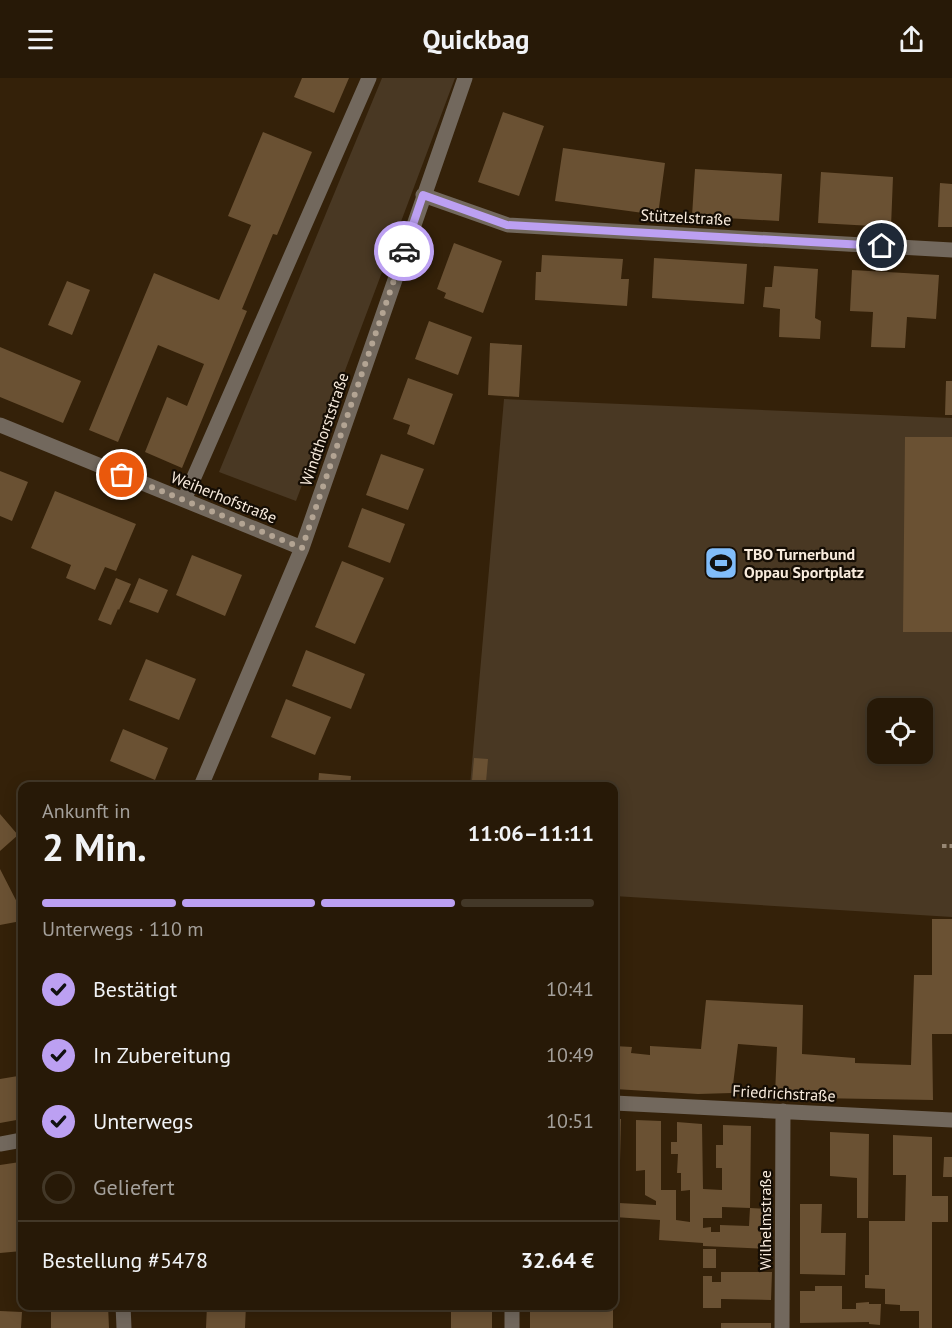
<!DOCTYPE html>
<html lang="de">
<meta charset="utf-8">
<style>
body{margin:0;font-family:"PT Sans",sans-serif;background:#2f2211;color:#f1f3f6;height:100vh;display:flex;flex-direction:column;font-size:22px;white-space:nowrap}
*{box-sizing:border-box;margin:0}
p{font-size:20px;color:#a4a09b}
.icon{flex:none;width:33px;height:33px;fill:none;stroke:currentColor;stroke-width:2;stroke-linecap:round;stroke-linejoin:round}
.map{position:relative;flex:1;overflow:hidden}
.panel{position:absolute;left:18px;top:704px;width:600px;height:528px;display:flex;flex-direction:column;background:#271907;border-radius:12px;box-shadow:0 3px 15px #0003,0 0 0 2px #433828}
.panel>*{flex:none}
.buttons{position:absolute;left:867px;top:620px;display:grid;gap:12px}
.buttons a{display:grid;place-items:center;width:66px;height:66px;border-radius:12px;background:#271907;box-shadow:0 3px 15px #0003,0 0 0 2px #433828;font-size:30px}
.pin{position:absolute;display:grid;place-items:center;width:51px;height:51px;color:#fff;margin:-26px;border:3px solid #fff;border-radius:50%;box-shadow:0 2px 6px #0007}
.courier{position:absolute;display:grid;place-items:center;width:60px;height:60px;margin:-30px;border:4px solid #bca0f2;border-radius:50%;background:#fff;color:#222;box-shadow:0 2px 8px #0007}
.summary em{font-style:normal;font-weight:700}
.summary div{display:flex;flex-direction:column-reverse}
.summary{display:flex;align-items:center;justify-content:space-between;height:102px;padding:0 24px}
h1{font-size:39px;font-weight:700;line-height:45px}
.bar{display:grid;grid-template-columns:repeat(4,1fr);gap:9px 6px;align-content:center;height:72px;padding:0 24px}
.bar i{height:8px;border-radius:4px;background:#433828}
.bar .selected{background:#bca0f2}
.bar p{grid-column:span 4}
.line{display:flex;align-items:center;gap:15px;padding:0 24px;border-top:2px solid #433828}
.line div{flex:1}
ol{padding:0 24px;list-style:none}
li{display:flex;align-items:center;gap:18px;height:66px}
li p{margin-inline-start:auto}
li .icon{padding:6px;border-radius:50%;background:#bca0f2;color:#111;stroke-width:4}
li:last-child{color:#a4a09b}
li i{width:33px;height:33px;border:3px solid #433828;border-radius:50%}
header{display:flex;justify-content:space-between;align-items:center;height:78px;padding:0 24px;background:#271907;font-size:27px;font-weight:700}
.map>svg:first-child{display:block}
</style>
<header><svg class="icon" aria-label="menu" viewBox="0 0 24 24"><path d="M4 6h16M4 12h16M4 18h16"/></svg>Quickbag<svg class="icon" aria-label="share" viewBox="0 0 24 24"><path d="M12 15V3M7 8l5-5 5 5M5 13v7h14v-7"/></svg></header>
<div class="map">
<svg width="952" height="1250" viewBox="0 0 952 1250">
<rect width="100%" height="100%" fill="#342109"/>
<path fill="#493823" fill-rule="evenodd" d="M 382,0 L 455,0 L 296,423 L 219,394 Z
M 504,321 L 952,340 L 952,839 L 614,818 L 614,708 L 470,708 ZM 878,630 L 922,630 L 922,675 L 878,675 Z"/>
<path fill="#6a5133" d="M 302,0 L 349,0 L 334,35 L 294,19 Z
M 503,34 L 544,48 L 519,118 L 478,104 Z
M 263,54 L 312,74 L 277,157 L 273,156 L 247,219 L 242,231 L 247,233 L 182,390 L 145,374 L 167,319 L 187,328 L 204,286 L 158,267 L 118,364 L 89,352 L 154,195 L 219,222 L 251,147 L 228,138 Z
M 563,70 L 665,85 L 658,137 L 555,123 Z
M 695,91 L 782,96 L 779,143 L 692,138 Z
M 821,94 L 893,99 L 891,149 L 818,145 Z
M 940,105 L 952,106 L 952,149 L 938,149 Z
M 454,165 L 502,183 L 483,235 L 444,220 L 446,215 L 437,211 Z
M 542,177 L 623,181 L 621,201 L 629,201 L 627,228 L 535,222 L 536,194 L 541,194 Z
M 654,180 L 747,186 L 744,226 L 652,220 Z
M 774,188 L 818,191 L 815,240 L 821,243 L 820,261 L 779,259 L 780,231 L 763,229 L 765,209 L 772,209 Z
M 852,192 L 939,197 L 936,241 L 907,239 L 905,270 L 871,269 L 873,234 L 850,233 Z
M 67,203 L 90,212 L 72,257 L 48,247 Z
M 429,243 L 472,259 L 458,297 L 415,281 Z
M 490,265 L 522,267 L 519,319 L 488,317 Z
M 0,269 L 81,303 L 63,345 L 0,319 Z
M 408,300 L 453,316 L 434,367 L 407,356 L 410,347 L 393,341 Z
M 946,303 L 952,303 L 952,337 L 945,337 Z
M 905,359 L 952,359 L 952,554 L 903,554 Z
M 381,376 L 424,391 L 408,432 L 366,417 Z
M 0,393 L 28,404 L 12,443 L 0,438 Z
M 55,413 L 136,446 L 116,493 L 105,489 L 95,512 L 66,500 L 71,487 L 31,470 Z
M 362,430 L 405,446 L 390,485 L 348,469 Z
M 192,477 L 242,497 L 225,538 L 176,517 Z
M 342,483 L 384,500 L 355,566 L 315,549 Z
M 116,500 L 131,506 L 119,532 L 118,531 L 111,547 L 98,542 Z
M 139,500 L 168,512 L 158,535 L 129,524 Z
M 306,572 L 365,596 L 351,631 L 292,608 Z
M 146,581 L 196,601 L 179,642 L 129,622 Z
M 286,621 L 331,639 L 315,677 L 271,659 Z
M 123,651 L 168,670 L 155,702 L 110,683 Z
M 474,680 L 488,681 L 486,704 L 472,703 Z
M 319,695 L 351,698 L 350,708 L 318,708 Z
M 0,736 L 18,757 L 0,773 Z
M 0,791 L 20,830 L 22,824 L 22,832 L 18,833 L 21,843 L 0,847 Z
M 932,841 L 952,841 L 952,956 L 932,956 L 933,1022 L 813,1020 L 775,1017 L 777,969 L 738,966 L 732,1015 L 698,1016 L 614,1011 L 614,968 L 632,969 L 631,975 L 650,977 L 650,968 L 701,971 L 706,922 L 803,927 L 802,976 L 855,980 L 855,985 L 911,987 L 914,897 L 932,897 Z
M 18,998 L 22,1027 L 22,1041 L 0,1045 L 0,1001 Z
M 614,1041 L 621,1041 L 619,1125 L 656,1127 L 656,1123 L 645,1117 L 645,1092 L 636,1093 L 636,1042 L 661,1043 L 661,1112 L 676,1112 L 676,1142 L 690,1144 L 690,1112 L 681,1113 L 681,1095 L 677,1095 L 678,1076 L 671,1076 L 671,1064 L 677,1064 L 677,1044 L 702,1046 L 703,1111 L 722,1112 L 722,1090 L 716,1090 L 716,1067 L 723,1067 L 723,1047 L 751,1048 L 750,1130 L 722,1129 L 722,1140 L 703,1140 L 703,1150 L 711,1149 L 711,1154 L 720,1154 L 720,1147 L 749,1148 L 750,1130 L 772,1131 L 772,1171 L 703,1168 L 703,1165 L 659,1162 L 660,1142 L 614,1139 Z
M 830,1054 L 869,1056 L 868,1140 L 857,1140 L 857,1100 L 830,1098 Z
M 893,1057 L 932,1059 L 932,1118 L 948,1118 L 948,1144 L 932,1144 L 932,1250 L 919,1250 L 919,1233 L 900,1233 L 900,1227 L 885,1226 L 885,1211 L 865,1210 L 865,1197 L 869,1197 L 869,1143 L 905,1143 L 906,1097 L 893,1097 Z
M 944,1079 L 952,1079 L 952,1099 L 943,1099 Z
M 20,1084 L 22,1099 L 22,1173 L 0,1175 L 0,1087 Z
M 800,1126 L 822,1126 L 821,1155 L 846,1155 L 845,1197 L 800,1196 Z
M 703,1171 L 716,1171 L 716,1190 L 703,1190 Z
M 721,1194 L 772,1194 L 771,1222 L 721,1221 L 721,1230 L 703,1230 L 703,1198 L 712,1198 L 712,1204 L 721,1204 Z
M 815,1208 L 842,1208 L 842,1231 L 856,1231 L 856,1225 L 869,1224 L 869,1226 L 881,1226 L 880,1247 L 869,1246 L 869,1244 L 800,1245 L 800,1213 L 815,1213 Z
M 51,1227 L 108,1227 L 109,1250 L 51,1250 Z
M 207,1227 L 246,1227 L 245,1250 L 206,1250 Z
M 451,1227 L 492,1227 L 492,1250 L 451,1250 Z
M 530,1232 L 613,1232 L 613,1250 L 530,1250 Z
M 0,1233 L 22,1234 L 21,1250 L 0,1250 Z
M 721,1245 L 771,1245 L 771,1250 L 721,1250 Z"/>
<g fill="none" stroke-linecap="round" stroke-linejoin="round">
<path stroke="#978774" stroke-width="4" stroke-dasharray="4.5 3" stroke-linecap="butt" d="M 942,768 L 952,768"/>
<path stroke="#72685d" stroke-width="15" d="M 423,117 L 508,147 L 952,172
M 0,347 L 302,470
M 184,422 L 369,0
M 201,708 L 302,470 L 465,0
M 614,1025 L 952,1042
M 0,1066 L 22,1062
M 123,1227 L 124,1250
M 512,1250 L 512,1227
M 782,1250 L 783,1033"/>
</g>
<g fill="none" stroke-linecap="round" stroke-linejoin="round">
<path stroke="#b3a493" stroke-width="6" stroke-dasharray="0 10.8" d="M 122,397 L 302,470 L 404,173"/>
<path stroke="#bca0f2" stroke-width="8" d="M 404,173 L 423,117 L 507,147 L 882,168"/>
</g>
<defs>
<symbol id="stadium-square" viewBox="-11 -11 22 22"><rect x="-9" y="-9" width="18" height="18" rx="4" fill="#81bdfa" stroke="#150d04"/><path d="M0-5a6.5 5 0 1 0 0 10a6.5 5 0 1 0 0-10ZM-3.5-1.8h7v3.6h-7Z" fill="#111"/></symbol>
</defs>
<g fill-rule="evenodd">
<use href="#stadium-square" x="702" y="466" width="38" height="38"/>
</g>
<g text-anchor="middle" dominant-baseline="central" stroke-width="4.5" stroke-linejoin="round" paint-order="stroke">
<g font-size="16" fill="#f8ebdd" stroke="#150d04">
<text transform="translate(686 139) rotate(3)">Stützelstraße</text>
<text transform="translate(324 351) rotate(-71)">Windthorststraße</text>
<text transform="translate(224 419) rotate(22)">Weiherhofstraße</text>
<text transform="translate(784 1015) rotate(3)">Friedrichstraße</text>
<text transform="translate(765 1142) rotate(-90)">Wilhelmstraße</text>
</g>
<g font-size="16" font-weight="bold" fill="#f8ebdd" stroke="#150d04" text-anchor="start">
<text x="744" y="476">TBO Turnerbund<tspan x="744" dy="18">Oppau Sportplatz</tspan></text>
</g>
</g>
</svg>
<div class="buttons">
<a><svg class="icon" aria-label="locate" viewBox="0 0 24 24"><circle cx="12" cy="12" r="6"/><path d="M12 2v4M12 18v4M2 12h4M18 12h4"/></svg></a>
</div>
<div class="pin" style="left:122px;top:397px;background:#ea580c"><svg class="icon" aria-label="bag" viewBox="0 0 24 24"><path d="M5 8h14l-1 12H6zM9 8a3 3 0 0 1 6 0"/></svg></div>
<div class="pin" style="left:882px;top:168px;background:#1f2937"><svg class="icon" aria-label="home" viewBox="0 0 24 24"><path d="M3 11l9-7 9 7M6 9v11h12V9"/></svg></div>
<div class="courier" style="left:404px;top:173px"><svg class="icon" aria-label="car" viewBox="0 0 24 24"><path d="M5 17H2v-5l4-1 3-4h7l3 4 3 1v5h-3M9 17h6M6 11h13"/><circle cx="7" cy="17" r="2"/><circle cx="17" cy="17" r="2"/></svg></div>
<section class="panel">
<div class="summary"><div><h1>2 Min.</h1><p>Ankunft in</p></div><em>11:06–11:11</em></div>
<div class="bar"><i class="selected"></i><i class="selected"></i><i class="selected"></i><i></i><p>Unterwegs · 110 m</p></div>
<ol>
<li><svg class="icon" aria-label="check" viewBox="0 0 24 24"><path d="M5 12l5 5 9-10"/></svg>Bestätigt<p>10:41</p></li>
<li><svg class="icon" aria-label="check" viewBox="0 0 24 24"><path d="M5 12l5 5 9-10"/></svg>In Zubereitung<p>10:49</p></li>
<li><svg class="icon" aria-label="check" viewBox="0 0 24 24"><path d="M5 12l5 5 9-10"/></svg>Unterwegs<p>10:51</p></li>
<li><i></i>Geliefert</li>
</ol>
<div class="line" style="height:78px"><div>Bestellung #5478</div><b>32.64 €</b></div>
</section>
</div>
